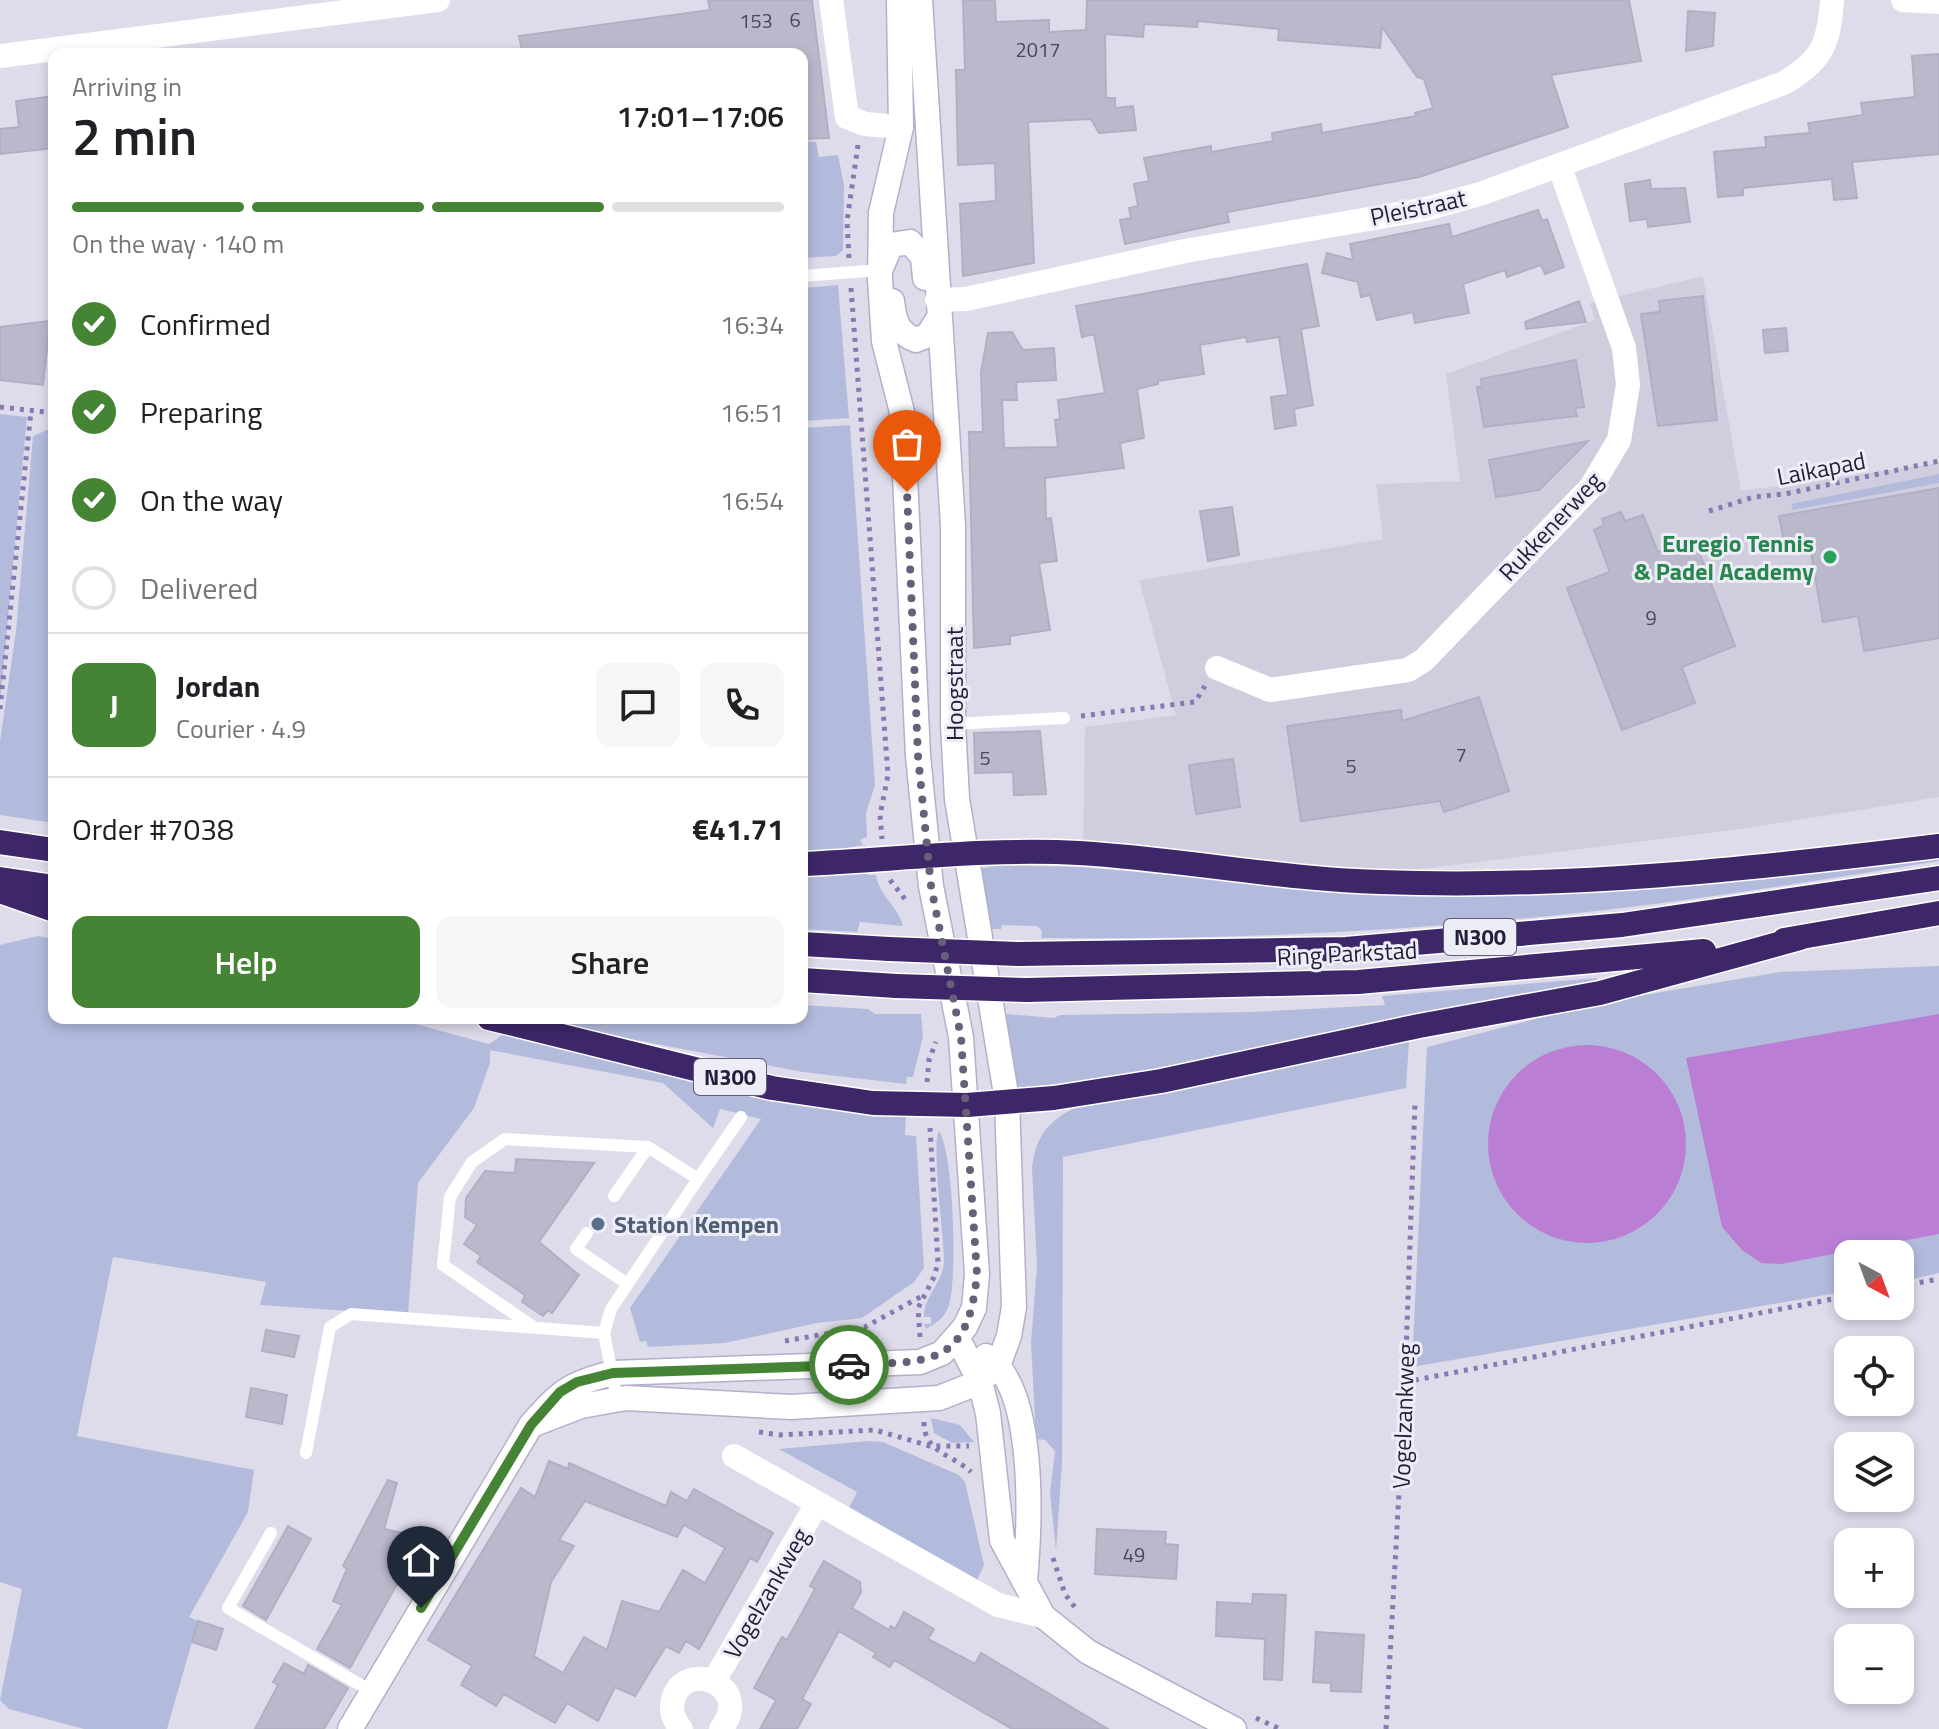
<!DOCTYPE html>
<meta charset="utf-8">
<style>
body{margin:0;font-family:"Titillium Web",sans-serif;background:#f6f6f6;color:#202124;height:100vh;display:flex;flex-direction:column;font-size:30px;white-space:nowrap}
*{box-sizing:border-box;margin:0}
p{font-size:26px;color:#757577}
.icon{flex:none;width:44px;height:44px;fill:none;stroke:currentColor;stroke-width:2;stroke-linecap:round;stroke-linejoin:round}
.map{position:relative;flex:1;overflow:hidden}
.panel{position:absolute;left:48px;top:48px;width:760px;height:976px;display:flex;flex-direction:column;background:#fff;border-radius:16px;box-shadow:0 4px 12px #0003}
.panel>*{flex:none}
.needle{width:52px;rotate:139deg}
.fabs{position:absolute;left:1834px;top:1240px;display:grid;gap:16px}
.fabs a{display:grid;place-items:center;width:80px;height:80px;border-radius:16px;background:#fff;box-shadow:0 4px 12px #0003;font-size:40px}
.pin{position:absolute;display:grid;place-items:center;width:68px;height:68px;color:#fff;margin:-82px -34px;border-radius:50% 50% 50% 0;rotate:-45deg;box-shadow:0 0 8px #0007}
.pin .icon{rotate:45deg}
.courier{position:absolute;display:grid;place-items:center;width:80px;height:80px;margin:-40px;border:6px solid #448434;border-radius:50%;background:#fff;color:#222;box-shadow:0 2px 10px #0007}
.head em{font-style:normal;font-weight:600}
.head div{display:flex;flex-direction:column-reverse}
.head{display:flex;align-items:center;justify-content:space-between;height:136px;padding:0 24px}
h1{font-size:52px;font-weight:600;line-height:60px}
.bar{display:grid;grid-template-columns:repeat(4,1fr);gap:12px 8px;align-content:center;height:96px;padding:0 24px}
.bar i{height:10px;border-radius:6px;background:#e0e0e0}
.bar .current{background:#448434}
.bar p{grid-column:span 4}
.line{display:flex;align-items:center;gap:20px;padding:0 24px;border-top:2px solid #e0e0e0}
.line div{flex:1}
.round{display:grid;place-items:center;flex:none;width:84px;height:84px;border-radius:16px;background:#f6f6f6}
ol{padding:0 24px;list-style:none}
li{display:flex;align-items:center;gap:24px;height:88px}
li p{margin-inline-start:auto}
li .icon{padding:8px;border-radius:50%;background:#448434;color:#fff;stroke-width:4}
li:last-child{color:#757577}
li i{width:44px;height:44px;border:4px solid #e0e0e0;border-radius:50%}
.action{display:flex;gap:16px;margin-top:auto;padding:16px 24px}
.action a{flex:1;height:92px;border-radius:16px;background:#448434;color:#fff;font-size:32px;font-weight:600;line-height:92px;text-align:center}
.action a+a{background:#f6f6f6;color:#202124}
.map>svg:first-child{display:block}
</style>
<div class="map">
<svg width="1939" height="1729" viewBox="0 0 1939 1729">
<rect width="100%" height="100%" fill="#dedcea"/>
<path fill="#d0cede" d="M 1703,276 L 1741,491 L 1939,463 L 1939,797 L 1748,828 L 1326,881 L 1083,852 L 1085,727 L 1176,715 L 1139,580 L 1383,539 L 1376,484 L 1460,481 L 1446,374 L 1595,320 L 1590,303 Z"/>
<path fill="#b3bbdd" d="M 802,141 L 816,142 L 819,157 L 838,155 L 844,185 L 843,250 L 836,256 L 802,258 Z
M 838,285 L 849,418 L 802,421 L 802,288 Z
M 0,414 L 27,417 L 0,702 Z
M 850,425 L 875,785 L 866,813 L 867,837 L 860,840 L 863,845 L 802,856 L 802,428 Z
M 54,427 L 54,823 L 0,815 L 0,741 L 16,631 L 33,436 Z
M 1939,474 L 1939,483 L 1793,510 L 1791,504 Z
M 1939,856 L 1939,861 C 1809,882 1680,903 1549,916 C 1380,933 1211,940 1041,938 L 1042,931 L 1037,926 L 1002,925 L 1001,929 L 989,929 L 976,869 L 1004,865 L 1082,867 L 1281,885 Z
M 868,869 L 868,875 L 876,875 C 879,896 898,906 903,926 L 860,922 L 857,932 L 802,929 L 802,872 Z
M 38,936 L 54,939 L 54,1018 L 393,1018 L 489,1044 L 507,1032 L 906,1114 L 905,1135 L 916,1136 L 924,1268 L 914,1282 L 862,1318 L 817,1323 L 725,1343 L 648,1347 L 646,1341 L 640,1342 L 630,1308 L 761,1119 L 720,1109 L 713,1128 L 663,1083 L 490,1050 L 490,1063 L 474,1108 L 418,1183 L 408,1315 L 260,1305 L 266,1282 L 113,1257 L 77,1436 L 254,1470 L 248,1512 L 189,1617 L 198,1621 L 167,1729 L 84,1729 L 9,1709 L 0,1700 L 22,1589 L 0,1582 L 0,945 Z
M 1939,966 L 1939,1273 L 1900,1282 L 1900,1254 L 1848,1254 L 1848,1291 L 1412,1367 L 1427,1047 L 1597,1003 L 1780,972 Z
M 1597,978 L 1598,984 C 1525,999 1047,1106 1014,1085 L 1006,1014 L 1054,1018 L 1060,1015 L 1252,1012 L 1385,1005 L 1382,996 Z
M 802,1005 L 868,1009 L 875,1014 L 921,1014 L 923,1036 L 913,1077 L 907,1077 L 906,1084 L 803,1072 L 520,1018 L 802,1018 Z
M 1409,1041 L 1406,1088 L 1063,1157 L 1062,1463 L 1056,1551 L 1050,1493 L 1055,1451 L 1045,1440 L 1036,1439 L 1031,1342 L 1037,1266 L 1032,1168 C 1036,1128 1058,1112 1095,1101 Z
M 939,1131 C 954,1153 958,1285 948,1308 C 943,1319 935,1324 926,1329 L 924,1324 L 931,1324 L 931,1317 L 924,1317 C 924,1295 944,1282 944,1260 C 944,1235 931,1146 939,1131 Z
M 931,1418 L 960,1425 L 974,1442 L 952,1443 L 934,1433 Z
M 868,1441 L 883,1442 L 959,1475 L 965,1482 L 984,1565 L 976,1583 L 848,1510 L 857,1492 L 779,1449 Z"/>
<path fill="#ba7fd4" d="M 1939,1014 L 1939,1234 L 1781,1264 L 1761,1263 L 1742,1250 L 1722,1227 L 1686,1058 Z
M1488 1144a99 99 0 1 1 198 0a99 99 0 1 1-198 0Z"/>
<path fill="#bab9cb" stroke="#b1afc4" stroke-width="2" fill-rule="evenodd" d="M 708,0 L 812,0 L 829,138 L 802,139 L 802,54 L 523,54 L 519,36 L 710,10 Z
M 963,0 L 995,0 L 996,22 L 1049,20 L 1049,32 L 1086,30 L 1087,0 L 1629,0 L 1641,61 L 1551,75 L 1568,127 L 1419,177 L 1227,212 L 1229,222 L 1125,244 L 1120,220 L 1131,218 L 1129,208 L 1138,206 L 1134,184 L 1149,181 L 1144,158 L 1211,146 L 1211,152 L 1273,141 L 1272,133 L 1321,124 L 1322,133 L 1416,116 L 1415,113 L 1433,108 L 1424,79 L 1417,77 L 1382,27 L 1380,48 L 1278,40 L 1279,29 L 1198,21 L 1197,27 L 1144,24 L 1143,37 L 1105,34 L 1106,98 L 1115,98 L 1115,108 L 1133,106 L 1136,130 L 1099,133 L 1091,119 L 1028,122 L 1034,263 L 963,276 L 960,204 L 996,201 L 995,163 L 958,165 L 956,70 L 965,70 Z
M 1688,11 L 1715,13 L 1713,46 L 1686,51 Z
M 1939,54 L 1939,154 L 1852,162 L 1857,198 L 1834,200 L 1832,179 L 1743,188 L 1743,195 L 1718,197 L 1714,152 L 1766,147 L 1765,137 L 1810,133 L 1808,123 L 1863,115 L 1861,103 L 1915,97 L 1912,56 Z
M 54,96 L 54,148 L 0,154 L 0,129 L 19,127 L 16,101 Z
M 1650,180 L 1651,189 L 1685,188 L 1690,222 L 1648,227 L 1647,219 L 1630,221 L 1625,184 Z
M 1538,210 L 1542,221 L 1547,219 L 1564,267 L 1545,274 L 1541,265 L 1507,277 L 1505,270 L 1463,284 L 1469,313 L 1415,323 L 1413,312 L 1377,320 L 1370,295 L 1361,297 L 1358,282 L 1322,273 L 1327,253 L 1353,260 L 1350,244 L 1449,224 L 1452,237 Z
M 1307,264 L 1319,326 L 1301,329 L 1313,405 L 1294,409 L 1296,425 L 1275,429 L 1271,397 L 1288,395 L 1279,337 L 1247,342 L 1246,337 L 1200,345 L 1204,374 L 1158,381 L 1158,384 L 1137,389 L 1144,438 L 1120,443 L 1124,468 L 1045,478 L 1046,519 L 1051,518 L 1057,561 L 1039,563 L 1050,630 L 1010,636 L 1010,644 L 974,648 L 969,432 L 983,432 L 981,372 L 988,333 L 1012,332 L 1023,350 L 1054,348 L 1056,380 L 1016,382 L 1017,400 L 1002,400 L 1004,448 L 1058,447 L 1055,420 L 1060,419 L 1058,400 L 1105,393 L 1094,334 L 1082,337 L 1076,306 Z
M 1703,296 L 1717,420 L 1658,426 L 1641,314 L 1660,312 L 1659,301 Z
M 1579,301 L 1586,322 L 1526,329 L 1525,322 Z
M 50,321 L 43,385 L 0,380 L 0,327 Z
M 1786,328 L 1788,351 L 1765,353 L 1763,330 Z
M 1576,360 L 1584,407 L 1575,408 L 1577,416 L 1484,427 L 1477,387 L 1482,387 L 1481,379 Z
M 1588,441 L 1539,490 L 1496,497 L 1489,460 Z
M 1939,488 L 1939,638 L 1864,651 L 1858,616 L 1823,622 L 1810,547 L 1786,551 L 1779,516 Z
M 1232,507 L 1239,555 L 1208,561 L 1200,511 Z
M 1621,512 L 1625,521 L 1643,515 L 1658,552 L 1694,539 L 1735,646 L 1682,667 L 1695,703 L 1622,730 L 1567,588 L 1610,572 L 1594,530 L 1604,525 L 1602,519 Z
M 1479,697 L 1509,791 L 1444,812 L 1440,801 L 1301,821 L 1287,726 L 1401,710 L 1402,721 Z
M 1040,731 L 1046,794 L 1014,795 L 1013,772 L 975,773 L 974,733 Z
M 1233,759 L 1240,807 L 1196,814 L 1189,765 Z
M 516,1159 L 594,1163 L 539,1242 L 579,1275 L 552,1313 L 548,1310 L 543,1316 L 522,1302 L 525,1295 L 477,1262 L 481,1256 L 464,1244 L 477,1225 L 465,1217 L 466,1198 L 485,1171 L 515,1173 Z
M 266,1330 L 299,1336 L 294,1357 L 262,1351 Z
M 251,1388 L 287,1395 L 282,1424 L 246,1417 Z
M 549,1461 L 568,1469 L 569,1463 L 666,1506 L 671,1492 L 687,1501 L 694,1489 L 773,1533 L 757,1562 L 750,1558 L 699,1649 L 686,1641 L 679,1653 L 666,1646 L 635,1696 L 615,1687 L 598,1721 L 567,1703 L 555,1723 L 504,1694 L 496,1706 L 461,1685 L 472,1666 L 428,1640 L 521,1488 L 535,1497 ZM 585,1501 L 677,1537 L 684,1525 L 725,1548 L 705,1583 L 683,1570 L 659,1612 L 622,1601 L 607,1650 L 584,1637 L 563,1673 L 534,1656 L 551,1582 L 574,1546 L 559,1540 Z
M 388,1480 L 397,1483 L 384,1529 L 433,1540 L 404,1588 L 397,1584 L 350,1668 L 317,1649 L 342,1605 L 333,1601 L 347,1569 L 343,1566 Z
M 288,1526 L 311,1539 L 266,1620 L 243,1606 Z
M 1097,1529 L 1166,1532 L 1165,1544 L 1178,1545 L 1176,1579 L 1095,1574 Z
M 824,1561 L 860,1582 L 861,1592 L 852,1608 L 889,1630 L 891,1626 L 895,1629 L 904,1612 L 934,1629 L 928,1639 L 975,1664 L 981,1653 L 1108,1729 L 1012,1729 L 894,1660 L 890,1667 L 873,1657 L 876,1653 L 839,1631 L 802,1699 L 811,1704 L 797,1729 L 760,1729 L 776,1700 L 754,1688 L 782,1637 L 787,1640 L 815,1589 L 810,1586 Z
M 1253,1594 L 1286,1595 L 1282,1680 L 1264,1679 L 1265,1639 L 1216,1636 L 1217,1602 L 1252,1604 Z
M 198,1621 L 223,1629 L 216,1650 L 192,1642 Z
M 1316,1632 L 1364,1635 L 1361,1692 L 1331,1691 L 1331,1683 L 1313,1682 Z
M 284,1663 L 304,1674 L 308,1665 L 348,1688 L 324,1729 L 255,1729 L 278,1685 L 273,1682 Z"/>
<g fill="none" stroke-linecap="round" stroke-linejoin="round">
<defs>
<path id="secondary" d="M 881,268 L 891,245 L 910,242 L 923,257 L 925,278
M 892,301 C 894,320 897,333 916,340 L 928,335 L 938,319
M 958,1339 L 980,1382 L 988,1413 L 1002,1540 L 1043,1616 L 1088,1652 L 1234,1729
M 986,1356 C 1037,1387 1030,1525 1025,1580
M 534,1424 L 581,1406 L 626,1398 L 791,1407 L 939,1398 L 980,1382 L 999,1363 L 1009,1336 L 1014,1307 L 1007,1100 L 957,799 L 953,724 L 953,525 L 920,0
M 350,1729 L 531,1425 C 560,1392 570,1383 613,1373 L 920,1362 L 942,1353 L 965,1327 L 974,1308 L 977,1274 L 961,1037 L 931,886 L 918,756 L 902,412 L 884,341 L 880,279 L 881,213 L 901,127 L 899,0"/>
<path id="highway" d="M 0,842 L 54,850
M 802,864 C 895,860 986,848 1079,853 C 1180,859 1279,879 1380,882 C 1568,889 1753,869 1939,846
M 0,879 L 54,887
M 0,891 L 54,910
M 1784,940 L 1939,913
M 802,944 L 889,949
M 1018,954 L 1346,949 L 1622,925 L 1939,878
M 802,980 L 896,986
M 1027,990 L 1358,982 L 1704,951
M 489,1018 L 772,1088 L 873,1103 L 967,1105 L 1054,1098 L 1161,1081 L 1419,1026 L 1600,993 L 1800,938"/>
</defs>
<use href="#secondary" stroke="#b4afca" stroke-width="27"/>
<use href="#highway" stroke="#fff" stroke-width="27"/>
<path stroke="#867ab0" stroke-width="5" stroke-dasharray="4 6" stroke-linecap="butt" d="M 849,258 L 847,221 L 858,145
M 851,288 L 888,775 L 880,815 L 882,839
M 0,407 L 54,413
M 1709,511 L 1754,497 L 1785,494 L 1939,461
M 0,709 L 31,411
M 1081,716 L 1195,702 L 1205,686
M 890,880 L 908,903
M 927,1082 L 929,1060 L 936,1042
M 1900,1286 L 1939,1279
M 920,1337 L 918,1308 L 934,1277 L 938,1263 L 930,1128
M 785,1341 L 865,1327 L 922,1296
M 1405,1382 L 1848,1296
M 924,1422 C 924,1453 952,1454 971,1472
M 759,1432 L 779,1435 L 875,1430 L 930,1446 L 969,1446
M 1053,1558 L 1065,1594 L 1077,1610
M 1256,1718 L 1280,1729
M 1386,1729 L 1405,1382 L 1415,1102"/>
<path stroke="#fff" stroke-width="12" d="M 802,276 L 880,270
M 953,724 L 1064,718
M 698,1179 L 741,1117
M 614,1196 L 648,1147 L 698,1179 L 611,1309 L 604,1333 L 617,1399
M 587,1233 L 576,1249 L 626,1283
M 532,1326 L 443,1265 L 450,1197 L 472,1162 L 505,1139 L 648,1147
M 306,1453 L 330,1327 L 351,1314 L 604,1333
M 271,1533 L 228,1608 L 371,1691"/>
<path stroke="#fff" stroke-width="24" d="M 831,0 L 847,117 L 865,124 L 901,127
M 1903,0 L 1939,2
M 0,56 L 438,0
M 937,300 L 966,299 L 1185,251 L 1426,209 L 1480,194 L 1784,83 C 1823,60 1829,43 1832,0
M 1217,668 L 1270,690 L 1408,670 L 1424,660 L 1591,487 L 1619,440 L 1628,385 L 1624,348 L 1559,165
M 734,1456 L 998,1605 L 1043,1616
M 714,1681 L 817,1504
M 681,1729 C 674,1720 670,1712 673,1700 C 684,1657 755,1686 721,1729"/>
<use href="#secondary" stroke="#fff" stroke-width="24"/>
<use href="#highway" stroke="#3d2768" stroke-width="24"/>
<defs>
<path id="highway-bridge" d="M 889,949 L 1018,954
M 896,986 L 1027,990"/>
</defs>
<use href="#highway-bridge" stroke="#fff" stroke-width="27" stroke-linecap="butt"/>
<use href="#highway-bridge" stroke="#3d2768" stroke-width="24"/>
</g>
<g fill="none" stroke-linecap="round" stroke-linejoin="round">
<path stroke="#666078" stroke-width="8" stroke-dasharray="0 14.4" d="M 849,1365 C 929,1361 968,1369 977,1274 L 961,1037 L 931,886 L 918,756 L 907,492"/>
<path stroke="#448434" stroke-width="10" d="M 421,1608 L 531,1425 L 560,1392 L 577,1382 L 613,1373 L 849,1365"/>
</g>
<circle fill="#2e9e5b" stroke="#ededf7" stroke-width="3" cx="1830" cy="557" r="8"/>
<circle fill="#5c6f8a" stroke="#ededf7" stroke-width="3" cx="598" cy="1224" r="8"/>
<g text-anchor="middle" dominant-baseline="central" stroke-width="6" stroke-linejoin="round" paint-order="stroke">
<g font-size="20" fill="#4a445e">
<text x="795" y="19">6</text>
<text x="756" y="20">153</text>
<text x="1038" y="49">2017</text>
<text x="1651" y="617">9</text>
<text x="1461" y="754">7</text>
<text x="985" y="757">5</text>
<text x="1351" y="765">5</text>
<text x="1134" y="1554">49</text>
</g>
<g fill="#ededf7" stroke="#615b73" stroke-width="2">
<rect x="1444" y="919" width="72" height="36" rx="6"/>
<rect x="694" y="1059" width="72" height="36" rx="6"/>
</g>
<g font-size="22" font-weight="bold" fill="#251d3a">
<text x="1480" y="937">N300</text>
<text x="730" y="1077">N300</text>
</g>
<g font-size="24" fill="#251d3a" stroke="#ededf7">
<text transform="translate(1418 207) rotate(-12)">Pleistraat</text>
<text transform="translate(1821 468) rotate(-11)">Laikapad</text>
<text transform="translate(1550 526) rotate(-47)">Rukkenerweg</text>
<text transform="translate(954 684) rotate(-90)">Hoogstraat</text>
<text transform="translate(1347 953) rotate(-3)">Ring Parkstad</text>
<text transform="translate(1403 1416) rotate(-88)">Vogelzankweg</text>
<text transform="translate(766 1593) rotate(-60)">Vogelzankweg</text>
</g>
<g font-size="24" font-weight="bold" fill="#27864d" stroke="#ededf7" text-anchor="end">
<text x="1814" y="543">Euregio Tennis<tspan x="1814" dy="28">&amp; Padel Academy</tspan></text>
</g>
<g font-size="24" font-weight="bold" fill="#4e5e75" stroke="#ededf7" text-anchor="start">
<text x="614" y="1224">Station Kempen</text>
</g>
</g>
</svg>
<div class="fabs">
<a><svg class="needle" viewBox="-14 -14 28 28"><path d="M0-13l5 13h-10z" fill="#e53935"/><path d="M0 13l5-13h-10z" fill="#757577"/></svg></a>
<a><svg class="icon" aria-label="locate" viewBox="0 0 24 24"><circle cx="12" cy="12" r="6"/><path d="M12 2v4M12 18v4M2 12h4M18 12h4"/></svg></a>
<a><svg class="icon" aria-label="layers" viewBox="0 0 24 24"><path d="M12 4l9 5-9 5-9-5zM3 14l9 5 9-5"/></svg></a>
<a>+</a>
<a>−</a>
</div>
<div class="pin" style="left:907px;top:492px;background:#ea580c"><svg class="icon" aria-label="bag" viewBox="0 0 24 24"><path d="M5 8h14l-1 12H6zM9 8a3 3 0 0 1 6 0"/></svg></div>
<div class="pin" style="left:421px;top:1608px;background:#1f2937"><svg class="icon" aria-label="home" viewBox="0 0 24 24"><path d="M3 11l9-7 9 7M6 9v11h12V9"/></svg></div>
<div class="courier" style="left:849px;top:1365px"><svg class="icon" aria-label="car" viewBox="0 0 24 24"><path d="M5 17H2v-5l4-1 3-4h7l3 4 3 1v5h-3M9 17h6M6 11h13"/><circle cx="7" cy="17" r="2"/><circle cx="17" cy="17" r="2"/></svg></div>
<section class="panel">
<div class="head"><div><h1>2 min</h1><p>Arriving in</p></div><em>17:01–17:06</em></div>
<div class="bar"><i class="current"></i><i class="current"></i><i class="current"></i><i></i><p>On the way · 140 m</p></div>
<ol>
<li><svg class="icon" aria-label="check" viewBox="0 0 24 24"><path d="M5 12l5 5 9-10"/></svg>Confirmed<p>16:34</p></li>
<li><svg class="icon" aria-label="check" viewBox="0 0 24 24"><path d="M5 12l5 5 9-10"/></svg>Preparing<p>16:51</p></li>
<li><svg class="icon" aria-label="check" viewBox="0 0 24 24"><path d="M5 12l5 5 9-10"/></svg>On the way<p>16:54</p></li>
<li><i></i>Delivered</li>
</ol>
<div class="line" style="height:144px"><b class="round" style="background:#448434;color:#fff">J</b><div><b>Jordan</b><p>Courier · 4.9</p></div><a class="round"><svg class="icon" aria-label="chat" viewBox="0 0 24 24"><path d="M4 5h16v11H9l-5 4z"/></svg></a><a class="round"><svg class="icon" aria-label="phone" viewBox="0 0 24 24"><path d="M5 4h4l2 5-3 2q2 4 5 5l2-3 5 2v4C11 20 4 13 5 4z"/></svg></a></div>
<div class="line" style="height:104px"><div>Order #7038</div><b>€41.71</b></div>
<div class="action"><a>Help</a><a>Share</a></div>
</section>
</div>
